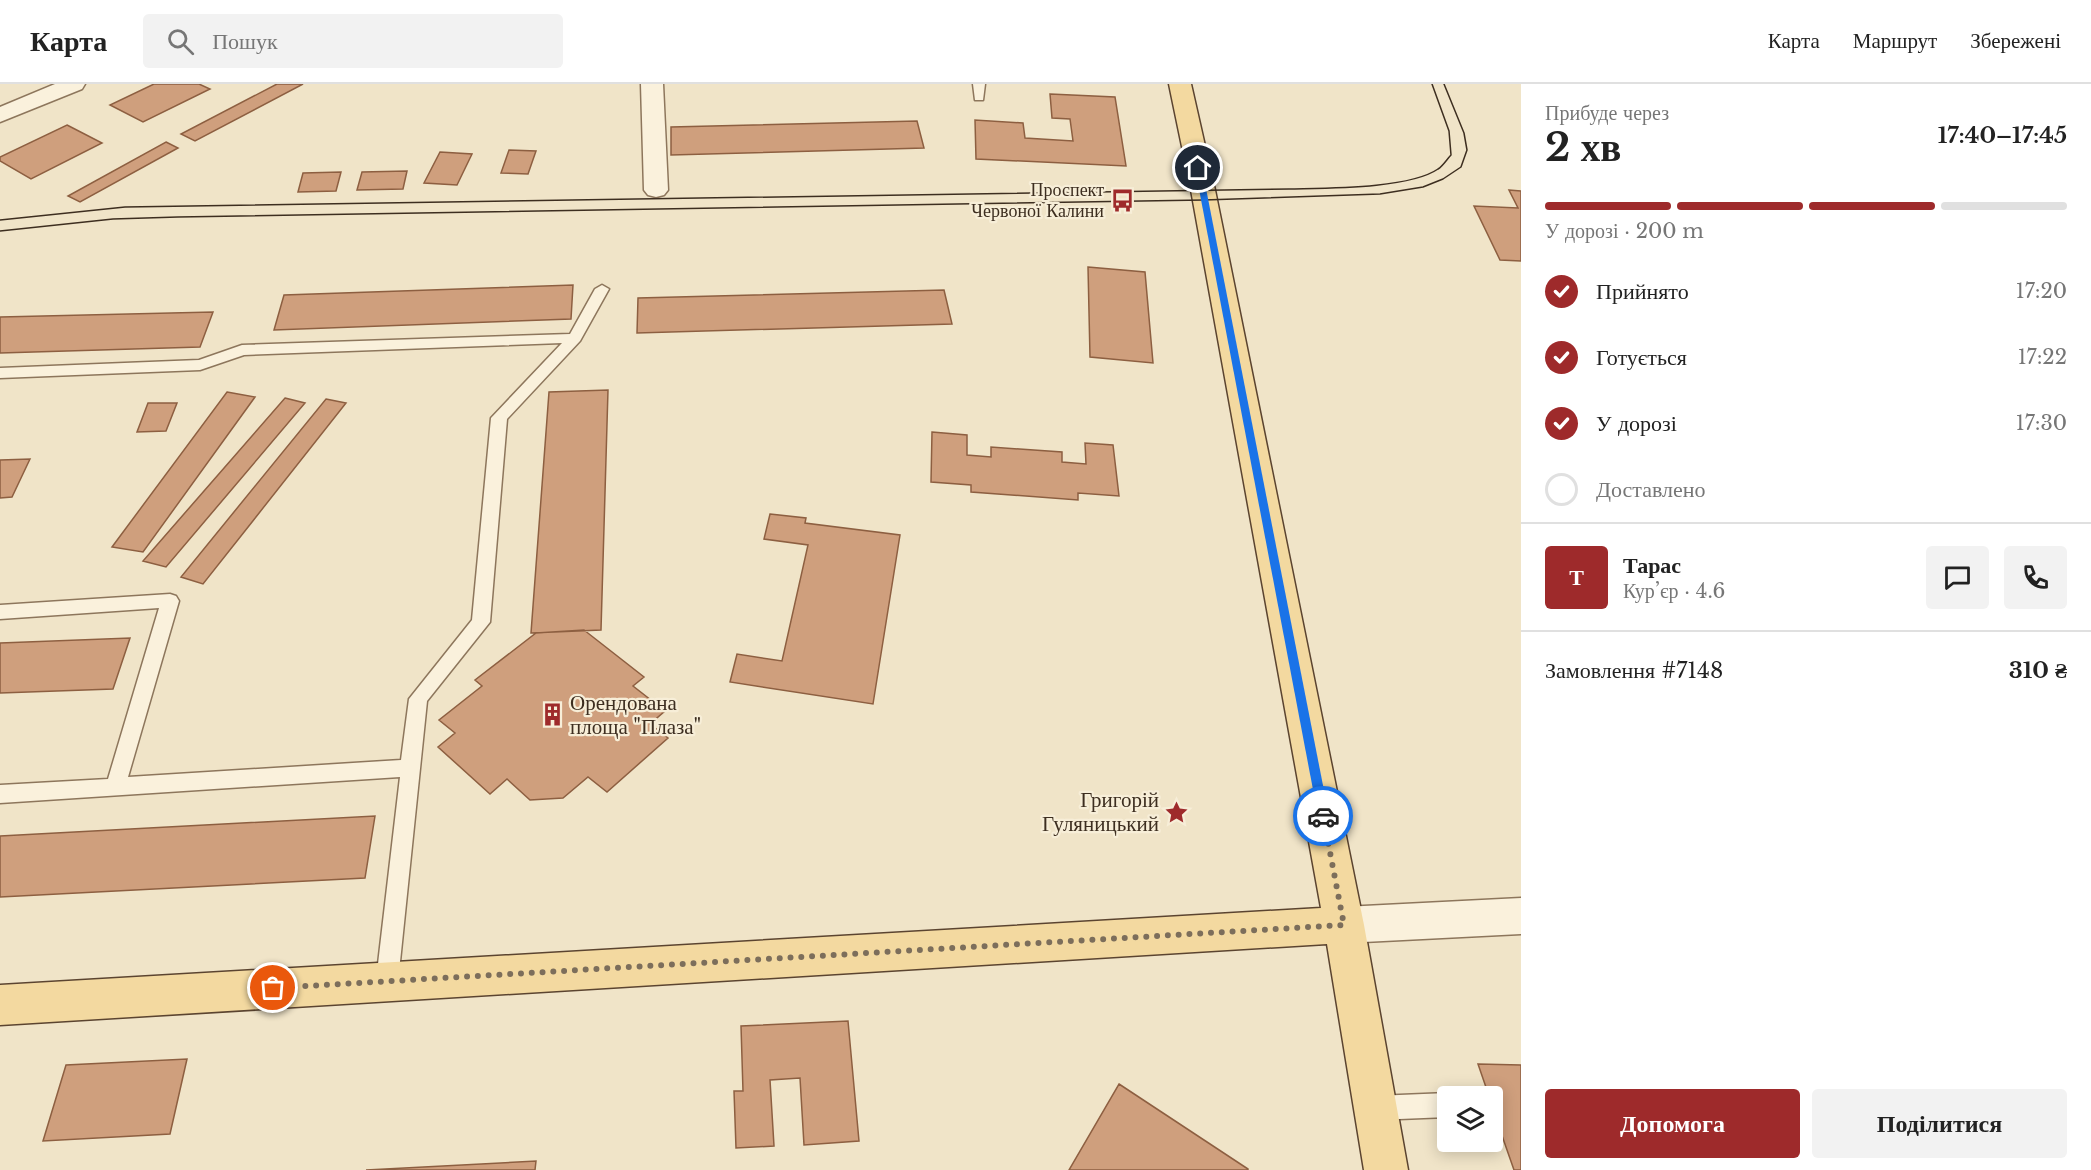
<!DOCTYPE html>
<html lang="uk">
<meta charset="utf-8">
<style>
body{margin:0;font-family:"Libre Baskerville",serif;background:#f2f2f2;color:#222;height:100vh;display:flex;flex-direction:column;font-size:22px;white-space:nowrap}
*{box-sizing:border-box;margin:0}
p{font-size:20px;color:#767676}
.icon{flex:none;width:33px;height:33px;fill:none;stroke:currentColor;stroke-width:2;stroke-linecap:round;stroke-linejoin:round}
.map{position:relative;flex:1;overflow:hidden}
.details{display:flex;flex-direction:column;background:#fff;width:570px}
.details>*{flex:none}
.fabs{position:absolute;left:1437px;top:1002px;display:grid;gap:12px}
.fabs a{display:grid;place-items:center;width:66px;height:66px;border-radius:6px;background:#fff;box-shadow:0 3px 15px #0003;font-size:30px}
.pin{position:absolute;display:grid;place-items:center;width:51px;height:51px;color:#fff;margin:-26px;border:3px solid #fff;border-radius:50%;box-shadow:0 2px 6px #0007}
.courier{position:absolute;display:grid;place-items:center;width:60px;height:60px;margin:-30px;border:4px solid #1a73e8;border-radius:50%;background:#fff;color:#222;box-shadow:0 2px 8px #0007}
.summary em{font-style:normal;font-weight:700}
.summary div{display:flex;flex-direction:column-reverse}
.summary{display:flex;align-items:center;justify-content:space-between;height:102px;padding:0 24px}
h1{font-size:39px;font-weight:700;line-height:45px}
.bar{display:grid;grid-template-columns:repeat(4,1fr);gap:9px 6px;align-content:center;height:72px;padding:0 24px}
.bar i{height:8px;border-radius:4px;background:#e0e0e0}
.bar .active{background:#9e2a2b}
.bar p{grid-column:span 4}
.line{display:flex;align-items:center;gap:15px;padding:0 24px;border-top:2px solid #e0e0e0}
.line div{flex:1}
.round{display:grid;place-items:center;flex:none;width:63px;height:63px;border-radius:6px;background:#f2f2f2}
ol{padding:0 24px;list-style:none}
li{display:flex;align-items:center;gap:18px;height:66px}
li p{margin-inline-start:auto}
li .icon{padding:6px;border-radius:50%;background:#9e2a2b;color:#fff;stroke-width:4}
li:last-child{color:#767676}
li i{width:33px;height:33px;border:3px solid #e0e0e0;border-radius:50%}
.button{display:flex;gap:12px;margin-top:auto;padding:12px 24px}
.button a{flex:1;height:69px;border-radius:6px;background:#9e2a2b;color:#fff;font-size:24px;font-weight:700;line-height:69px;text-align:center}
.button a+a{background:#f2f2f2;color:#222}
header{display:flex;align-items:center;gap:36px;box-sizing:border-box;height:84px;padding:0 30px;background:#fff;border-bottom:2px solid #e0e0e0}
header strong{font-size:28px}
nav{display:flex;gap:33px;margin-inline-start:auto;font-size:21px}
.search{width:420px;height:54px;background:#f2f2f2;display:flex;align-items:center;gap:15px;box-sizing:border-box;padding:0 21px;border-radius:6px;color:#767676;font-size:22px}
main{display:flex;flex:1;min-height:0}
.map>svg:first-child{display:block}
</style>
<header>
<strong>Карта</strong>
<div class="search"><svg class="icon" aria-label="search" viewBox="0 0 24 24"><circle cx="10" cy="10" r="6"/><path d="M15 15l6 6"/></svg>Пошук</div>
<nav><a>Карта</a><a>Маршрут</a><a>Збережені</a></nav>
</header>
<main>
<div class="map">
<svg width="1521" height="1086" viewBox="0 0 1521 1086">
<rect width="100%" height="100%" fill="#f0e4c8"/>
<path fill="#cf9f7d" stroke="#8d5f41" stroke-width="1.5" d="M 154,0 L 199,0 L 210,5 L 143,38 L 110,21 Z
M 277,0 L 303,0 L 195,57 L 181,50 Z
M 1050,10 L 1115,13 L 1126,82 L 976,75 L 975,36 L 1023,39 L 1025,54 L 1073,57 L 1070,35 L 1052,34 Z
M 917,37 L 924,64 L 671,71 L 671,43 Z
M 67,41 L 102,59 L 31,95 L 0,77 L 0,73 Z
M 166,58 L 178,64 L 80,118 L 68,112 Z
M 509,66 L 536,67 L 528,90 L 501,89 Z
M 440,68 L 472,70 L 457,101 L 424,99 Z
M 407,87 L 403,105 L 357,106 L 362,88 Z
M 341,88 L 336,107 L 298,108 L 303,89 Z
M 1509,106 L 1521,107 L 1521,177 L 1500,176 L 1474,122 L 1518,124 Z
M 1088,183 L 1145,188 L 1153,279 L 1090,273 Z
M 573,201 L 571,235 L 274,246 L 284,211 Z
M 944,206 L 952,240 L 637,249 L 638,214 Z
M 213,228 L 200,263 L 0,269 L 0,233 Z
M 608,306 L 601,546 L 531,549 L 549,308 Z
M 227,308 L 255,313 L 143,468 L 112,463 Z
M 285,314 L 305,319 L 166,483 L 143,477 Z
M 326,315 L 346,319 L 203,500 L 181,493 Z
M 148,319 L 177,319 L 166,347 L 137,348 Z
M 932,348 L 967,351 L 967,371 L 991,373 L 991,363 L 1062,368 L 1062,378 L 1086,380 L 1085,359 L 1113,361 L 1119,412 L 1078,409 L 1078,416 L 971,408 L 971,401 L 931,398 Z
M 30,375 L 12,413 L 0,414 L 0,376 Z
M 770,430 L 806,434 L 805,439 L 900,451 L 873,620 L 730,598 L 737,570 L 782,577 L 808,461 L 764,455 Z
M 584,546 L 644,593 L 633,602 L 665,627 L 650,640 L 668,654 L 607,708 L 588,693 L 563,714 L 530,716 L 507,695 L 490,710 L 438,663 L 455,649 L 439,636 L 482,602 L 475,596 L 536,549 Z
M 130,554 L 113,605 L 0,609 L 0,559 Z
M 375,732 L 365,794 L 0,813 L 0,752 Z
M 848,937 L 859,1057 L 804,1061 L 800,994 L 770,996 L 774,1062 L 736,1064 L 734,1007 L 743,1007 L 741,942 Z
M 187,975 L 170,1050 L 43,1057 L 66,981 Z
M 1478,980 L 1521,981 L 1521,1086 L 1514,1086 L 1492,1023 L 1492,1012 L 1489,1012 Z
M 1119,1000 L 1248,1085 L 1248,1086 L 1069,1086 Z
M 536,1077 L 535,1086 L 366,1086 Z"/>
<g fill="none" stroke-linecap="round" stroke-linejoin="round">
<defs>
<path id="service" d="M 973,0 L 985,0 L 983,16 L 975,16 Z
M 602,201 L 609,205 L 580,257 L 507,335 L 490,538 L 427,617 L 398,897 L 395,904 L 387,908 L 379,904 L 376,897 L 400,693 L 0,719 L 0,701 L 108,695 L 159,524 L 0,535 L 0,521 L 170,510 L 176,512 L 179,517 L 128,693 L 401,676 L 409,615 L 472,536 L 491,334 L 562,259 L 244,271 L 200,286 L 0,294 L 0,284 L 199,276 L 242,261 L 570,250 L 595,205 Z
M 1448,1009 L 1456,1012 L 1448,1012 L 1448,1033 L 1375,1036 L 1367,1032 L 1363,1024 L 1367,1016 L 1375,1012 Z"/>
<path id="minor" d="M 55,0 L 85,0 L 82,5 L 0,38 L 0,23 Z
M 641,0 L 663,0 L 668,106 L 664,111 L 656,113 L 648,111 L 644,106 Z
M 1521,814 L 1521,850 L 1344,859 L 1330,854 L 1324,841 L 1330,828 L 1344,823 Z"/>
<path id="primary" d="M 1169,0 L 1191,0 L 1215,106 L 1364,841 L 1408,1086 L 1364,1086 L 1327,860 L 0,941 L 0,901 L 1321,824 L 1191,106 Z"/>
</defs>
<use href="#service" stroke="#8d765c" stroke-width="3"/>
<use href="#minor" stroke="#8d765c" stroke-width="3"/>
<use href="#primary" stroke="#5b4430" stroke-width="3"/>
<use href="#service" fill="#faf1dc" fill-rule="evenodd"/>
<use href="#minor" fill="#faf1dc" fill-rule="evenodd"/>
<use href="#primary" fill="#f3d9a0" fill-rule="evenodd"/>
<path stroke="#3d2e20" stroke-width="1.5" d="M 0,136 L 125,123 L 1289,105 C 1325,104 1409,105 1438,85 C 1443,82 1447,75 1451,71 L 1449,47 L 1432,0
M 0,147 L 113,135 L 178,133 L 1204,116 L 1380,110 L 1423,103 L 1443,95 L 1461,83 L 1467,66 L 1464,49 L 1444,0"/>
</g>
<path fill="#1a73e8" d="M 1198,82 L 1202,84 L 1329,732 L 1323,737 L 1318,732 L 1195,84 Z"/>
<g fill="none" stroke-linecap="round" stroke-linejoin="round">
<path stroke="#7c6e5b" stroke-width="6" stroke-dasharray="0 10.8" d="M 273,904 L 1344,841 L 1323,732"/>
</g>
<defs>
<symbol id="bus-bare" viewBox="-9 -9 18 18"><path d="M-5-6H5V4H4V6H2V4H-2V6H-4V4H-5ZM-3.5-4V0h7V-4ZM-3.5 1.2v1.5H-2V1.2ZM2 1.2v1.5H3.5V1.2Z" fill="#9e2a2b" stroke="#f7eed8" stroke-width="2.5" paint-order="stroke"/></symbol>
<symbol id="building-bare" viewBox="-9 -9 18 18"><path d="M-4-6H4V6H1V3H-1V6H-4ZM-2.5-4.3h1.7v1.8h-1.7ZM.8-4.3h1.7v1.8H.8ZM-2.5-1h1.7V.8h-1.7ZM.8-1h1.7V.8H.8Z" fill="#9e2a2b" stroke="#f7eed8" stroke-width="2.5" paint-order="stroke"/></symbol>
<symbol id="sight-bare" viewBox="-9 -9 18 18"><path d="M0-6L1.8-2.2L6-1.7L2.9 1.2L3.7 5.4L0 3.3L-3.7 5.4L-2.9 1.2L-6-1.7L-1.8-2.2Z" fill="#9e2a2b" stroke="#f7eed8" stroke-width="2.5" paint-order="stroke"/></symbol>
</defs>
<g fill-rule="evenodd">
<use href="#bus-bare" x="1106" y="100" width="33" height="33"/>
<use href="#building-bare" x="536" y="614" width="33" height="33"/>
<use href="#sight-bare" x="1160" y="712" width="33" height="33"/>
</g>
<g text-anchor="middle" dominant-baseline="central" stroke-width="4.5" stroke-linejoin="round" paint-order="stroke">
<g font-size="18" fill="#3d2e20" stroke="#f7eed8" text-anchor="end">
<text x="1104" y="106">Проспект<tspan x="1104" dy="21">Червоної Калини</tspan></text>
</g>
<g font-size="21" fill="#3d2e20" stroke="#f7eed8" text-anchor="start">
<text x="570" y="619">Орендована<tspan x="570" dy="24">площа "Плаза"</tspan></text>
<text x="1159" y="716" text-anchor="end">Григорій<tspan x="1159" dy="24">Гуляницький</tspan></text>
</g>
</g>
</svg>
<div class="fabs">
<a><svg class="icon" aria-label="layers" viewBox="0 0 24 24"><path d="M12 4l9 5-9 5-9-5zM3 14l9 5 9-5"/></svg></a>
</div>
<div class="pin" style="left:273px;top:904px;background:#ea580c"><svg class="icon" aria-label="bag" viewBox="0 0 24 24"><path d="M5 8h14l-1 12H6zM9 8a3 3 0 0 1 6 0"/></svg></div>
<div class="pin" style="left:1198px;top:84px;background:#1f2937"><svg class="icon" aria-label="home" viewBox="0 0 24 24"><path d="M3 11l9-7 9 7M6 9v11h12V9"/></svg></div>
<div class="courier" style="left:1323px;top:732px"><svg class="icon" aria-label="car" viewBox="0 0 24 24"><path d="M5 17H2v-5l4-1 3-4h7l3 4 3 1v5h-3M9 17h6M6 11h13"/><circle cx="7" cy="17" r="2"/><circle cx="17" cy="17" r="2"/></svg></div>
</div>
<section class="details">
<div class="summary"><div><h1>2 хв</h1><p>Прибуде через</p></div><em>17:40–17:45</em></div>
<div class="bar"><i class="active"></i><i class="active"></i><i class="active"></i><i></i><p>У дорозі · 200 m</p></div>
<ol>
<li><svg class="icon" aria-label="check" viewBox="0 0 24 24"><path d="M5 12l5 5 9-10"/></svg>Прийнято<p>17:20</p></li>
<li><svg class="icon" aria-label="check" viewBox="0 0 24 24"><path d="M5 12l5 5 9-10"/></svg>Готується<p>17:22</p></li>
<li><svg class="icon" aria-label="check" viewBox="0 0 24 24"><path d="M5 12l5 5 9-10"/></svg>У дорозі<p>17:30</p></li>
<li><i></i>Доставлено</li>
</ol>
<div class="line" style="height:108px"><b class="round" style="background:#9e2a2b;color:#fff">Т</b><div><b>Тарас</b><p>Кур’єр · 4.6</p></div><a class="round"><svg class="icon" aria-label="chat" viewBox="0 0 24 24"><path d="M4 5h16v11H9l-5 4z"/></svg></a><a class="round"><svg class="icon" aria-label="phone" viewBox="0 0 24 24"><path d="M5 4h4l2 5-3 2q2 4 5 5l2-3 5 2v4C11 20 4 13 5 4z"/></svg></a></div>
<div class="line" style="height:78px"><div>Замовлення #7148</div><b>310 ₴</b></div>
<div class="button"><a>Допомога</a><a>Поділитися</a></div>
</section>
</main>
